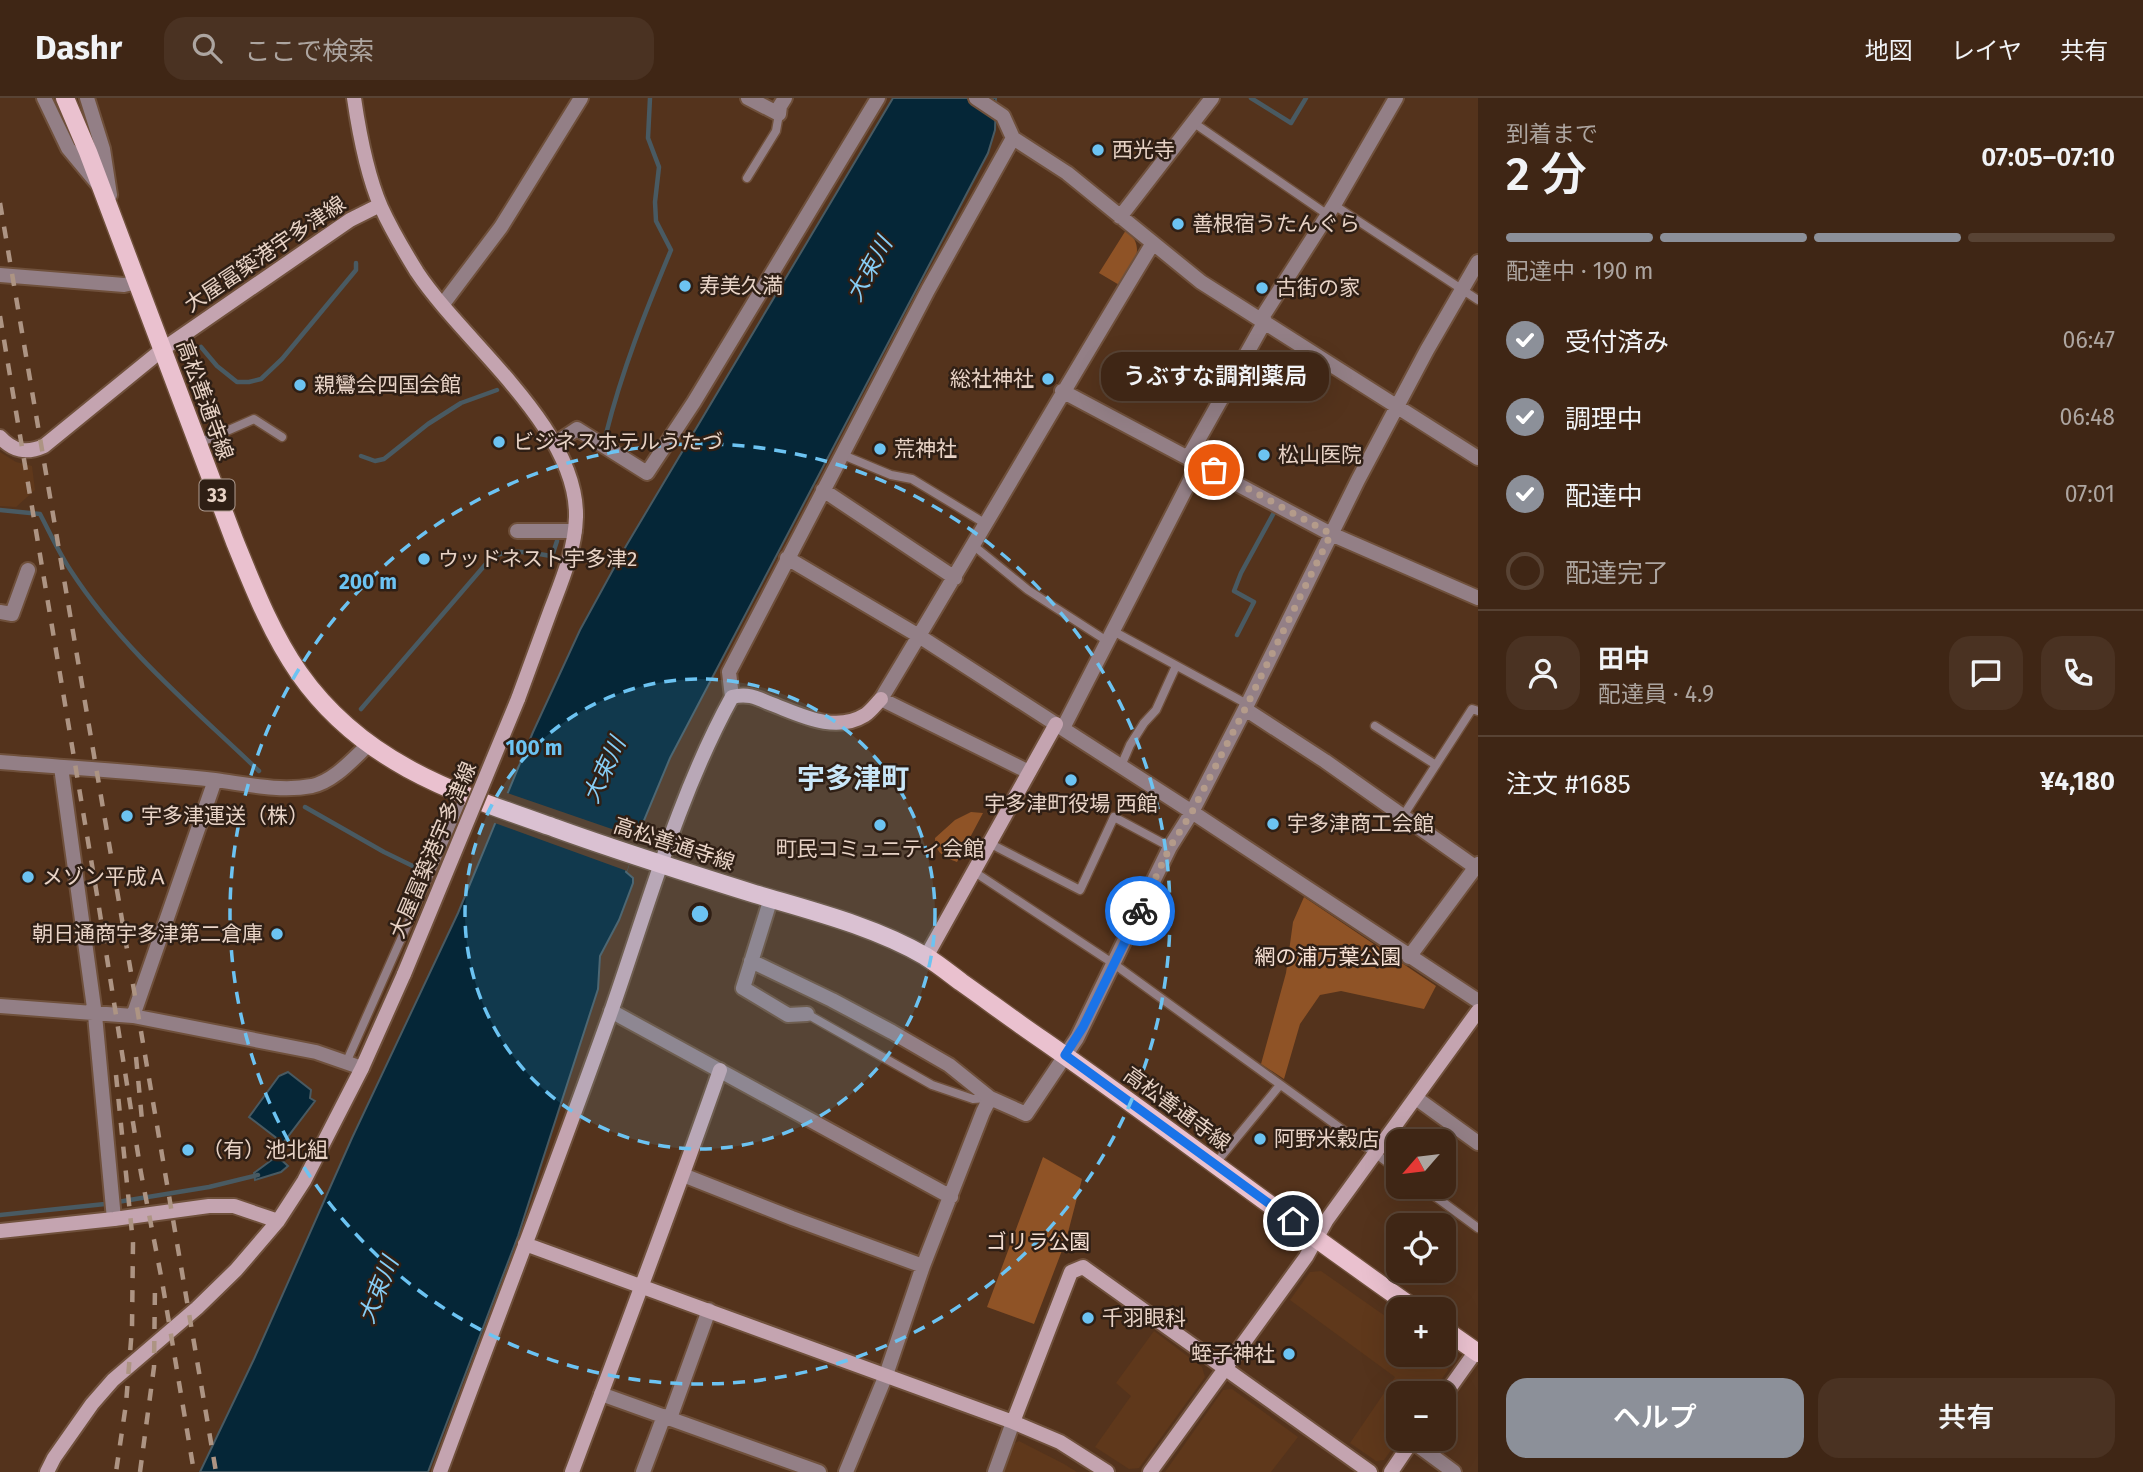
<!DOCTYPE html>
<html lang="ja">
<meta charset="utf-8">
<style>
body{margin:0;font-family:"Fira Sans","Noto Sans JP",sans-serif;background:#4a3222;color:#f1f3f6;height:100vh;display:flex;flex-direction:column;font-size:26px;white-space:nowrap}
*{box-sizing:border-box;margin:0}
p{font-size:23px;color:#ada5a0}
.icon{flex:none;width:38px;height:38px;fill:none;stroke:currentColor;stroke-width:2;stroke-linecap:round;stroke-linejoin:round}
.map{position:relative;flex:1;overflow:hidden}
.drawer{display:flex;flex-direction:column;background:#3f2615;width:665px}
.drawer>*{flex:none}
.needle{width:46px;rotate:242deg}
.controls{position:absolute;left:1386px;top:1031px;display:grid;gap:14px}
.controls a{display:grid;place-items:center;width:70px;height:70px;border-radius:14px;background:#3f2615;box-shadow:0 7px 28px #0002,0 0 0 2px #584334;font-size:35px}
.pin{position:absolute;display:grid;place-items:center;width:60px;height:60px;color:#fff;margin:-30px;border:4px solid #fff;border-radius:50%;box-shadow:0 2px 7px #0007}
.courier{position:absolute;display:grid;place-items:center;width:70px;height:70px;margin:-35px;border:5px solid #1a73e8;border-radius:50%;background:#fff;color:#222;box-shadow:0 2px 9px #0007}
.bubble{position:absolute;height:49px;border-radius:21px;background:#3f2615;box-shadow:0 7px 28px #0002,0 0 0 2px #584334;font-size:23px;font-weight:600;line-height:49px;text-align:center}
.overview em{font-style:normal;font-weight:600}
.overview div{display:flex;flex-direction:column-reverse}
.overview{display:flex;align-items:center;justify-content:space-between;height:119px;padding:0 28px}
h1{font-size:46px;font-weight:600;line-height:52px}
.bar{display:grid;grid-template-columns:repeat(4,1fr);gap:10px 7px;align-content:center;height:84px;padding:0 28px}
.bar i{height:9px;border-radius:5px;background:#584334}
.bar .selected{background:#8c9099}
.bar p{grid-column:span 4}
.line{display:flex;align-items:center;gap:18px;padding:0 28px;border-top:2px solid #584334}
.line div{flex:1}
.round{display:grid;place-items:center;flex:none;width:74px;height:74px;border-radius:21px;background:#4a3222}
ol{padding:0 28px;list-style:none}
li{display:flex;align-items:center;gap:21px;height:77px}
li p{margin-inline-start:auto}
li .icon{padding:7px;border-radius:50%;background:#8c9099;color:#fff;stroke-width:4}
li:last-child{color:#ada5a0}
li i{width:38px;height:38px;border:4px solid #584334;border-radius:50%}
.primary-button{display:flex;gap:14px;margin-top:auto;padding:14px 28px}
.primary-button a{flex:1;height:80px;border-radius:21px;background:#8c9099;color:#fff;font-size:28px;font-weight:600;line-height:80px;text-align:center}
.primary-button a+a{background:#4a3222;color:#f1f3f6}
header{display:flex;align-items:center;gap:42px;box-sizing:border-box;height:98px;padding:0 35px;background:#3f2615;border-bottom:2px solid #584334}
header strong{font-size:33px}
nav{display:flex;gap:38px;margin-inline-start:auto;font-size:24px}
.search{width:490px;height:63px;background:#4a3222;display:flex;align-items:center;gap:18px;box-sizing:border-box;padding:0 24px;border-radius:21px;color:#ada5a0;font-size:26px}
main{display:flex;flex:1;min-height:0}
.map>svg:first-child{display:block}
</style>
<header>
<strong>Dashr</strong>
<div class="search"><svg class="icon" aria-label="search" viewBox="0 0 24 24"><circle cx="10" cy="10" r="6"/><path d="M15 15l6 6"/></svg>ここで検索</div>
<nav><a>地図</a><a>レイヤ</a><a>共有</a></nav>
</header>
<main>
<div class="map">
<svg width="1478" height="1374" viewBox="0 0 1478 1374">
<rect width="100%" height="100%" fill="#54331c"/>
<path fill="#5f381b" d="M 0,354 L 16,364 L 32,368 L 35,392 L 16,409 L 0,408 Z
M 1321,1173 L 1398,1227 L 1398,1256 L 1440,1257 L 1446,1261 L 1448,1272 L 1432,1295 L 1398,1295 L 1399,1341 L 1384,1362 L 1376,1363 L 1350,1345 L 1395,1279 L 1290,1202 L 1310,1174 Z
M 1154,1233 L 1202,1269 L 1205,1279 L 1139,1370 L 1129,1371 L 1095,1349 L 1131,1298 L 1116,1285 Z
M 1232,1291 L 1298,1339 L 1271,1374 L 1165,1374 L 1223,1292 Z
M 1019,1343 L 1064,1366 L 1077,1374 L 1001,1374 L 1011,1347 Z"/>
<path fill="#8f5326" d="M 1126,132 C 1148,150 1132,168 1121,188 L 1099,175 Z
M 971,714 L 983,715 L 957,764 C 944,759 935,755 935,740 L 955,722 Z
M 1304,799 L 1436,888 L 1424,911 L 1341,893 L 1320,897 L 1300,926 L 1284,981 L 1261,966 L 1286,875 L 1293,824 Z
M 1043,1059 L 1082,1081 L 1066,1142 L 1034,1226 L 987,1209 Z"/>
<path fill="#052637" stroke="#495a62" stroke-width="2" d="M 893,0 L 996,0 L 995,32 L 988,55 L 670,660 L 637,739 L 626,774 L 633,780 L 633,785 L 619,822 L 600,858 L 598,891 L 518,1138 L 428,1374 L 200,1374 L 254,1261 L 352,1040 L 458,815 L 533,634 L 580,532 L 626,448 Z
M 288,974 L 311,992 L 310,1000 L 315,1003 L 283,1045 L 249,1019 L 279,978 Z
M 277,1058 L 288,1068 L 281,1074 L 255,1082 L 254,1075 Z"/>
<path fill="#54331c" d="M 504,694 L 638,740 L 627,773 L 492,724 Z"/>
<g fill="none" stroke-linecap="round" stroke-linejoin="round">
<path stroke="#495a62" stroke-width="4.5" d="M 1251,0 L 1291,25 L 1306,0
M 201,249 L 217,268 L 237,284 L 249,284 L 261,281 L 282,261 L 356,172 L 356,165
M 606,336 C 622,272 646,212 671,152 L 656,123 L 655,104 L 659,69 L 648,40 L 650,0
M 361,358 L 375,363 L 384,361 L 428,326 L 461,305 L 497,292
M 0,412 L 40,416 C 50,435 59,455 71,473 C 121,550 193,610 259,673
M 1237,537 L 1254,504 L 1234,493 L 1241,475 L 1276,411
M 361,611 L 491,460 C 511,449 531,455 552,458 L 557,443
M 305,709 L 384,754 L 421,772
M 0,1117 L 105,1106 L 209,1089 L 258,1077"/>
<defs>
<path id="lane" d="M 1194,25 L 1328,117
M 747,80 L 776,33 L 779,16
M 1334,107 L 1478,202
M 197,346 L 254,321 L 282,339
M 843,357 L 891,377 L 912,381 L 986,426
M 974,448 L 1028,492 L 1107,543
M 1113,533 L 1247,606
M 1375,628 L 1436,667
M 1121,668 L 1130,647 L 1144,625 L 1156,612 L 1176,568
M 1403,718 L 1472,611 L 1478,613
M 989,745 L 1080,792 L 1114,719 L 1170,749
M 973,773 L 1114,866 L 1398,1072
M 807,916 L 932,987 L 973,1001 L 989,1000
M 346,965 L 465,697
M 1215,1066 L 1280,987
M 1421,1088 L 1478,1130"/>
<path id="street" d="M 44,0 L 68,50 L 97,85
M 87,0 L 103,51 L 110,97
M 748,0 L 779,16 L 780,8 L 785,0
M 976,0 L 1003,18 L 1013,40 L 1067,75 L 1201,184 L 1478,360
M 1120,119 L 1212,0
M 0,177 L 124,187 L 137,184
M 443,206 L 501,129 L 581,0
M 1261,221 L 1334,107 L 1396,0
M 1062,293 L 1331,436 L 1478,500
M 556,345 L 577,331 L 647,375 L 694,304 L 878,0
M 1188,360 L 1265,223
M 823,392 L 955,480
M 517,433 L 575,433
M 787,460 L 919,538 L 1192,714 L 1478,903
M 0,514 L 12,516 L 28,472
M 732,599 L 729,574 L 928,192 L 1013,40
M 1245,611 L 1325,663 L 1478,771
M 1063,630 L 1199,365
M 0,664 C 72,670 144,674 215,682 C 246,686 280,694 312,688 C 334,683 352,662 368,647
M 61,669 L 95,917 L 114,1121
M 1029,674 L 881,601 C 973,449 1061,296 1153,145
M 771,800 L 743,890 L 788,917 L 807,916
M 1409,859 L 1478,766
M 751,863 L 832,902 L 892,934 L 949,967 L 990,1000 L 1026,1016 L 1077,940 L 1170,749 L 1192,714 L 1245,611 L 1358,382 L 1427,252 L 1478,164
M 0,908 L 133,918 L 316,954 L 362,970
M 611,913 L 951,1099
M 133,918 L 215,682
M 1416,1000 L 1478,1045
M 683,1077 L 792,1120 L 923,1168
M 601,1296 L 819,1374
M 670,1320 L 709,1212
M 1412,1343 L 1454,1374
M 643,1374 L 664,1318
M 846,1374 L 886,1277 L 923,1168 L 983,1014 L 990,1000
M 995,1374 L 1013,1324"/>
<path id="secondary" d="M 354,0 C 359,34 367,77 381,109 C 391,131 404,153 417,174 C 464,245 578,330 576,419 C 575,452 562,482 551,511 C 540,541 529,571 518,601
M 0,339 C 13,353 26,356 44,348 L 163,251 L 350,122 L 380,107
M 926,859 L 1056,626
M 0,1133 L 114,1121 L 209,1108 L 234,1108 L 278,1123
M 525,1146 L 1013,1324 L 1060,1344 L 1107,1374
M 1444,1298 L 1476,1253
M 1013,1324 L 1071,1174 L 1083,1169 L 1370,1374
M 47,1374 L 54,1360 L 92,1306 L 113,1282 L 197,1210 L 236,1172 L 278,1123 L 304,1083 L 362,970 L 404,876
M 440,1374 C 497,1220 557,1066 612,911 C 648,808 679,695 732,599 C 746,595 756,599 769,605 C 799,616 834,636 865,617 C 871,613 876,606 881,601
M 572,1374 C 622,1240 673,1107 720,972
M 1150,1374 L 1306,1159 L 1326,1123 L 1478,913
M 1391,1374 L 1414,1340"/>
<path id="primary" d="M 65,0 L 88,54 L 235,444 C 253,488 271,535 299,575 C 363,666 455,695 555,730 C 621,754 688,775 755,796 C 812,813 873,828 925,858 C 938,866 949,875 961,884 C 988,903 1016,924 1044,943 C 1169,1030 1290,1124 1415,1211
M 1444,1231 L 1478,1255"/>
</defs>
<use href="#lane" stroke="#6f503b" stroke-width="11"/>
<use href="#street" stroke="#6f503b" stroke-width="18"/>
<use href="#secondary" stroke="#6f503b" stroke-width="18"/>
<use href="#primary" stroke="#6f503b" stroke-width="21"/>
<use href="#lane" stroke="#937f86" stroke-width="8"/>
<use href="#street" stroke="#937f86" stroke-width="14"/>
<use href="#secondary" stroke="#c4a4b0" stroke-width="14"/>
<use href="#primary" stroke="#eac1cf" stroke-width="18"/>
<path stroke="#ad9483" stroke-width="4.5" stroke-dasharray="12 12" stroke-linecap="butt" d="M 0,105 L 216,1374
M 0,218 L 97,797 L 141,1075 L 162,1183 L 194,1374
M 136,959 L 142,1022
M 116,977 L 133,1145 L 132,1230 L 126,1306 L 116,1374
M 140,1374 L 154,1269 L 155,1186"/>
<defs>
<path id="secondary-bridge" d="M 404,876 L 518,601"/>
</defs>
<use href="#secondary-bridge" stroke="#6f503b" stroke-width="18" stroke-linecap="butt"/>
<use href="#secondary-bridge" stroke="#c4a4b0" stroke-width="14"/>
</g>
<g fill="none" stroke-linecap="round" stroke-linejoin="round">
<path stroke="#b49b8a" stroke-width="7" stroke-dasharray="0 12.6" d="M 1140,813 L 1170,749 L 1192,714 L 1245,611 L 1331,436 L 1214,372"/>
<path stroke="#1a73e8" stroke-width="9" d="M 1140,813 L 1083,929 L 1065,957 L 1293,1123"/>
</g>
<circle cx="700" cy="816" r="235" fill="#6cc3f2" fill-opacity=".12"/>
<g fill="none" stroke="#6cc3f2" stroke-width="3.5" stroke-dasharray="12 9">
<circle cx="700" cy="816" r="235"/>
<circle cx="700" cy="816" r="470"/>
</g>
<g fill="#6cc3f2" stroke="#2f1f15" stroke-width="2.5">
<circle cx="1098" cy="52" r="7"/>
<circle cx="1178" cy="126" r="7"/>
<circle cx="685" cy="188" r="7"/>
<circle cx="1262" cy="190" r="7"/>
<circle cx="1048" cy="281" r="7"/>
<circle cx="300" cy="287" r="7"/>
<circle cx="499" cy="344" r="7"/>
<circle cx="880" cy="351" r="7"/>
<circle cx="1264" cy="357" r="7"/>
<circle cx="424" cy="461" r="7"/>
<circle cx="1071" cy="682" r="7"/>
<circle cx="127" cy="718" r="7"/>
<circle cx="1273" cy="726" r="7"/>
<circle cx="880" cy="727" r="7"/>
<circle cx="28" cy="779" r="7"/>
<circle cx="277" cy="836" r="7"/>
<circle cx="1260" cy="1041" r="7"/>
<circle cx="188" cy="1052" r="7"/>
<circle cx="1088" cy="1220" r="7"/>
<circle cx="1289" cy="1256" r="7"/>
</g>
<g text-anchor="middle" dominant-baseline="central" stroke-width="5" stroke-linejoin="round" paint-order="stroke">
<rect fill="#2f1f15" stroke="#b09d91" stroke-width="2" x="199.5" y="381.5" width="35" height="31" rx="5"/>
<g font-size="19" font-weight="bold" fill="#e8d3c6">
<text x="217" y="397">33</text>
</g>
<g font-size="21" fill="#e8d3c6" stroke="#2f1f15" text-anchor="start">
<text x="1112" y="52">西光寺</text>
<text x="1192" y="126">善根宿うたんぐら</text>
<text x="699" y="188">寿美久満</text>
<text x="1276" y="190">古街の家</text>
<text x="1034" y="281" text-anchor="end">総社神社</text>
<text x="314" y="287">親鸞会四国会館</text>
<text x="513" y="344">ビジネスホテルうたづ</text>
<text x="894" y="351">荒神社</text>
<text x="1278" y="357">松山医院</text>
<text x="438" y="461">ウッドネスト宇多津2</text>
<text x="1071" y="706" text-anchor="middle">宇多津町役場 西館</text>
<text x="141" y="718">宇多津運送（株）</text>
<text x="1287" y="726">宇多津商工会館</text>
<text x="880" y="751" text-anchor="middle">町民コミュニティ会館</text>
<text x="42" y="779">メゾン平成Ａ</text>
<text x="263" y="836" text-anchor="end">朝日通商宇多津第二倉庫</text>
<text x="1274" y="1041">阿野米穀店</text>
<text x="202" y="1052">（有）池北組</text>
<text x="1102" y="1220">千羽眼科</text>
<text x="1275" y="1256" text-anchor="end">蛭子神社</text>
</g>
<g font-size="21" fill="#e8d3c6" stroke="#2f1f15">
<text transform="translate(265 156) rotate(-34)">大屋冨築港宇多津線</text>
<text transform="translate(205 302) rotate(70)">高松善通寺線</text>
<text transform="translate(674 746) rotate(18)">高松善通寺線</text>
<text transform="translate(433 752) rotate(-67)">大屋冨築港宇多津線</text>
<text transform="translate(1177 1011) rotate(36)">高松善通寺線</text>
</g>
<g font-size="21" fill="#f5dfd2" stroke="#2f1f15">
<text x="1328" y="859">網の浦万葉公園</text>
<text x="1038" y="1144">ゴリラ公園</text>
</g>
<g font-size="23" font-style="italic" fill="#87cef6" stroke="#2f1f15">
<text transform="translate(869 171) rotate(-61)">大束川</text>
<text transform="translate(604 672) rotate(-65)">大束川</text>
<text transform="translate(378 1192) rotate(-68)">大束川</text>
</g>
<g font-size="28" font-weight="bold" fill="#c9e7f9" stroke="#2f1f15">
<text x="853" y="680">宇多津町</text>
</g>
</g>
<circle cx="700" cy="816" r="10" fill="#6cc3f2" stroke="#2f1f15" stroke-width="3.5"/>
<g font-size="21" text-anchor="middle" font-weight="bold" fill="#6cc3f2" stroke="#2f1f15" stroke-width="5" stroke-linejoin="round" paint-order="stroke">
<text x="368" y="491">200 m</text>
<text x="534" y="657">100 m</text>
</g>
</svg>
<div class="controls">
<a><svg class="needle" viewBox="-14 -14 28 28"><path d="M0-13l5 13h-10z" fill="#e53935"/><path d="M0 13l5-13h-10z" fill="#ada5a0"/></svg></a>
<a><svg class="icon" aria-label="locate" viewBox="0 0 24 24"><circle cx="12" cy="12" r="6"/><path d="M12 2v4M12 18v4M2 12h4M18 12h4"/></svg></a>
<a>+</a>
<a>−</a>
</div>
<div class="pin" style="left:1214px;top:372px;background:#ea580c"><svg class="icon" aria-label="bag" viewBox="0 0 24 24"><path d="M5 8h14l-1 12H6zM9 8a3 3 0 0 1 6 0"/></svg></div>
<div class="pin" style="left:1293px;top:1123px;background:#1f2937"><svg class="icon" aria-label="home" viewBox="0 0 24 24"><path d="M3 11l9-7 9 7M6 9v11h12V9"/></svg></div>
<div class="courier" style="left:1140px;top:813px"><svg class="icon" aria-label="bike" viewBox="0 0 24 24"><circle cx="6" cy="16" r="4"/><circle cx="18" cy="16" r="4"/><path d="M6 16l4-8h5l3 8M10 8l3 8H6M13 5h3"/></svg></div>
<div class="bubble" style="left:1101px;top:254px;width:228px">うぶすな調剤薬局</div>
</div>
<section class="drawer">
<div class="overview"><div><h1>2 分</h1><p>到着まで</p></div><em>07:05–07:10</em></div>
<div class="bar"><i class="selected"></i><i class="selected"></i><i class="selected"></i><i></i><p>配達中 · 190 m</p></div>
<ol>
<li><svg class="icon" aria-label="check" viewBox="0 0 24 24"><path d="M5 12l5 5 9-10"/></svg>受付済み<p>06:47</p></li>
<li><svg class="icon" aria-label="check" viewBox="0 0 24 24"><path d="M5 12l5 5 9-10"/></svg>調理中<p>06:48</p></li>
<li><svg class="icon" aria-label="check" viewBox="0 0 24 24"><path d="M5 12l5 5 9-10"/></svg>配達中<p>07:01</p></li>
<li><i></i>配達完了</li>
</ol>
<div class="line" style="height:126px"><a class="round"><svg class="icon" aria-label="person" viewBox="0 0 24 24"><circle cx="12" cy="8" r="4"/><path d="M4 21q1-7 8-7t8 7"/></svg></a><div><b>田中</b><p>配達員 · 4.9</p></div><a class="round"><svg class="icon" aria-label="chat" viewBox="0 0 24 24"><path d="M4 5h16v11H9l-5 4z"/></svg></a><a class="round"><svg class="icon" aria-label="phone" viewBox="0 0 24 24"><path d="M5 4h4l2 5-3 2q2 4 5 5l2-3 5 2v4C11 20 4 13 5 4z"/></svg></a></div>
<div class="line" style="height:91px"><div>注文 #1685</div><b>¥4,180</b></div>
<div class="primary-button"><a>ヘルプ</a><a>共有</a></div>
</section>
</main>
